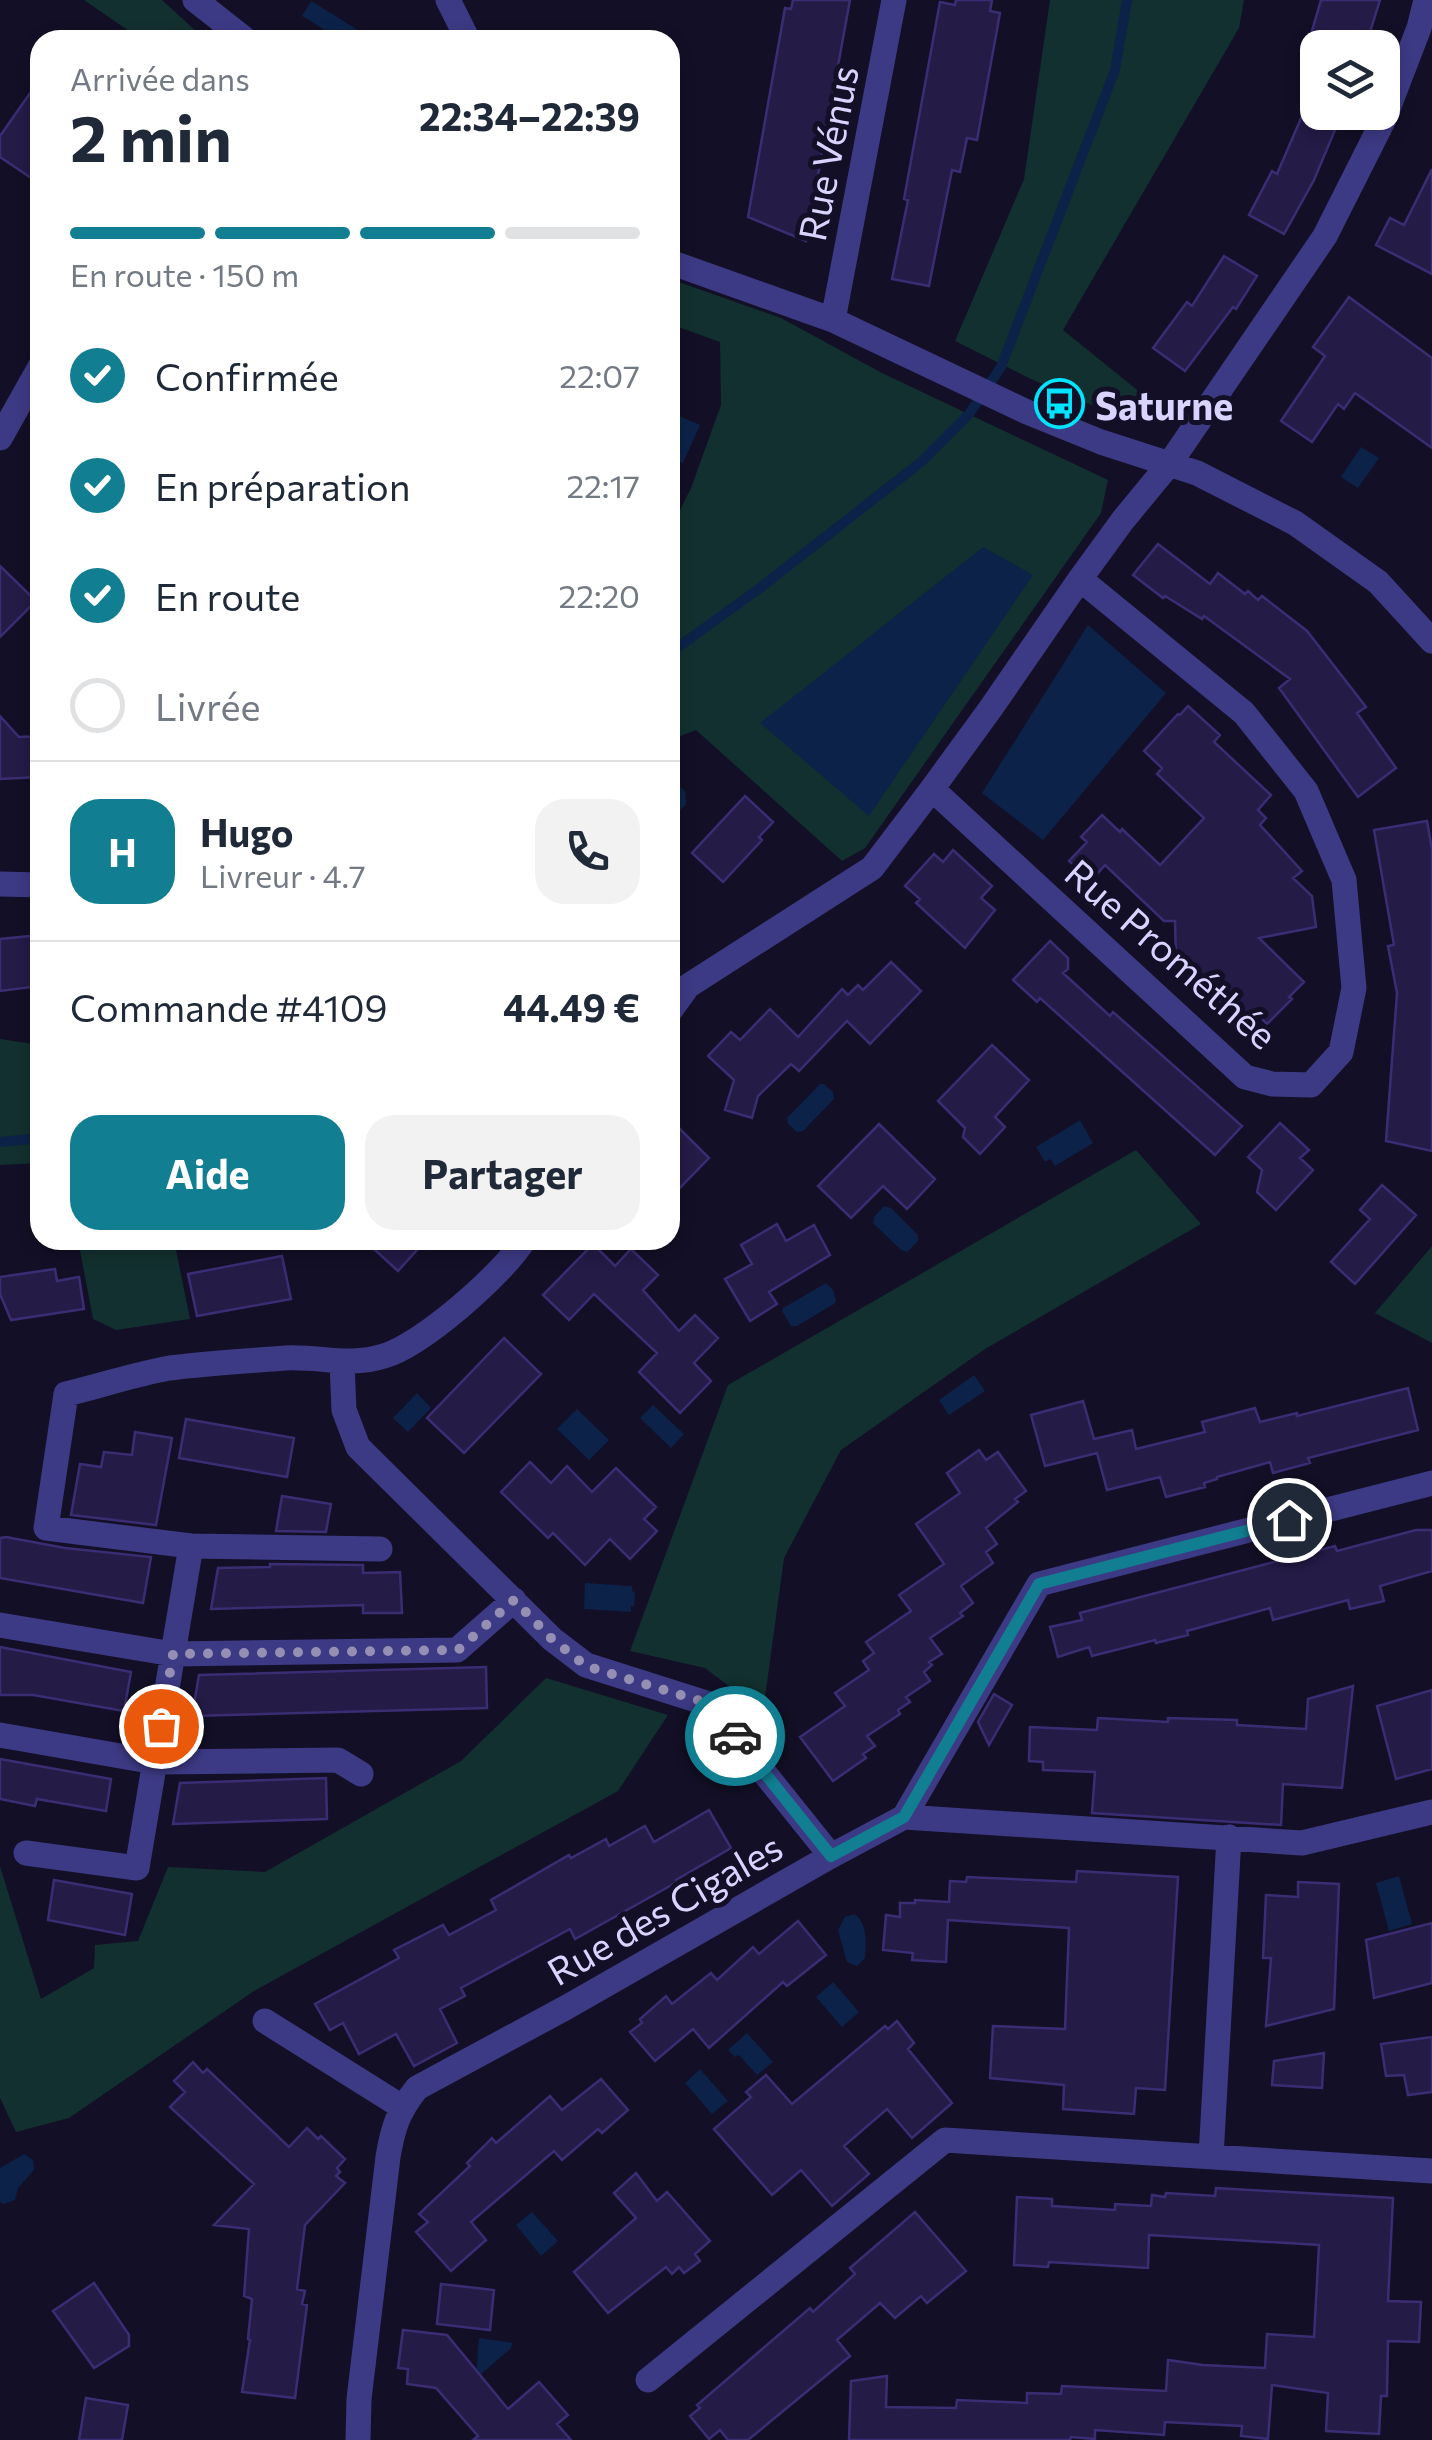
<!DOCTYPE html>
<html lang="fr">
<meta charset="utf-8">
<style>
body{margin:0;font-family:Commissioner,sans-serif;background:#f2f2f3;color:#1f2937;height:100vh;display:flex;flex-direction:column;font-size:38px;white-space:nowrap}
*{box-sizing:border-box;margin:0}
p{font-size:32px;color:#747a83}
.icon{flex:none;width:55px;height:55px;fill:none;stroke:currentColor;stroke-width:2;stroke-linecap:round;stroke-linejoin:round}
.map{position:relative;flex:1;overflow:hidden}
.drawer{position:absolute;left:30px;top:30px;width:650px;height:1220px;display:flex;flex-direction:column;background:#fff;border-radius:30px;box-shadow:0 5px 15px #0003}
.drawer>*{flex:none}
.fabs{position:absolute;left:1300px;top:30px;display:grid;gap:20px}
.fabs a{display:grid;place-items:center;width:100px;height:100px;border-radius:20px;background:#fff;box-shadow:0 5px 15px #0003;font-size:50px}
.pin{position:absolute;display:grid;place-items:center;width:85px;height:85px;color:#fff;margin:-42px;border:5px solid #fff;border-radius:50%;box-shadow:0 2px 10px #0007}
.courier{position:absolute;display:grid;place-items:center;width:100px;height:100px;margin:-50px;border:8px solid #117e91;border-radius:50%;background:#fff;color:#222;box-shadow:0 2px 12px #0007}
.head em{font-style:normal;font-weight:700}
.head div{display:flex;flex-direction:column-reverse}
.head{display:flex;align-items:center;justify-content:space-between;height:170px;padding:0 40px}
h1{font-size:65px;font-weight:700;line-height:75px}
.bar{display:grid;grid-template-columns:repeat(4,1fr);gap:15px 10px;align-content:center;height:120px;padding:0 40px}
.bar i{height:12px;border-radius:8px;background:#e0e1e3}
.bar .current{background:#117e91}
.bar p{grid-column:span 4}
.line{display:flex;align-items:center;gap:25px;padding:0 40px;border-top:2px solid #e0e1e3}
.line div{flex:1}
.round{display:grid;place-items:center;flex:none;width:105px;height:105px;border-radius:30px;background:#f2f2f3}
ol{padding:0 40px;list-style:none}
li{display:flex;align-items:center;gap:30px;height:110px}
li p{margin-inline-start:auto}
li .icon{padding:10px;border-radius:50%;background:#117e91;color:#fff;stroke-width:4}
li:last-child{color:#747a83}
li i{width:55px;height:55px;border:5px solid #e0e1e3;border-radius:50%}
.button{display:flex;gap:20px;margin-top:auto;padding:20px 40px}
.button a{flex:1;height:115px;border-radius:30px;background:#117e91;color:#fff;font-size:40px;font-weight:700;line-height:115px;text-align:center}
.button a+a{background:#f2f2f3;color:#1f2937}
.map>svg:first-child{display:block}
</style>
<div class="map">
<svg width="1432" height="2440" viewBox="0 0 1432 2440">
<rect width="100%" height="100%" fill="#130f26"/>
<path fill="#12302f" d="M 84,0 L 162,0 L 197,32 L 193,40 L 142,40 Z
M 1050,0 L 1244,0 L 1239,28 L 1063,330 L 1157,406 L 1127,420 L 1033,380 L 955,341 L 1024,179 Z
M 670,279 L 781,318 L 882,373 L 1108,480 L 1101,513 L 865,848 L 842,861 L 696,730 L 670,740 L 670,530 L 691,488 L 721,405 L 720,342 L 670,324 Z
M 0,1039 L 40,1045 L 40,1163 L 0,1165 Z
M 1136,1150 L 1201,1224 L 985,1349 L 841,1450 L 784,1558 L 763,1712 L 705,1668 L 630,1651 L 728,1385 Z
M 78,1240 L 174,1240 L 190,1319 L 116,1330 L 93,1319 Z
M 1432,1246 L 1432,1343 L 1375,1313 Z
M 546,1678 L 668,1715 L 618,1791 L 254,1991 L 69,2118 L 16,2132 L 0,2098 L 0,1866 L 41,1999 L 94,1968 L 95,1945 L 138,1941 L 168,1867 L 265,1872 L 461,1761 Z"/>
<path fill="#0c2248" d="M 311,1 L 358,30 L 352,40 L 341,40 L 302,16 Z
M 679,416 L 700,425 L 683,463 L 670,457 L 670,436 Z
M 1361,447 L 1379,458 L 1358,488 L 1341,477 Z
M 983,547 L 1033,575 L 869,816 L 760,723 Z
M 1088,625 L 1166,693 L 1043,840 L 982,793 Z
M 670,777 L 685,791 L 686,805 L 680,810 L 670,809 Z
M 820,1084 L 824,1084 L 833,1092 L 834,1099 L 803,1131 L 797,1132 L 788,1124 L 787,1118 Z
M 1080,1120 L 1093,1143 L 1055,1166 L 1050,1159 L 1045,1162 L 1036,1147 Z
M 884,1206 L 891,1208 L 918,1235 L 918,1241 L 907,1252 L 901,1250 L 873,1223 L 874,1217 Z
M 826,1283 L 833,1290 L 836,1301 L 834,1304 L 797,1326 L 791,1326 L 782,1311 L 783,1308 Z
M 974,1375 L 985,1391 L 949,1415 L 939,1400 Z
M 417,1393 L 431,1408 L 408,1432 L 393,1418 Z
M 653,1405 L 684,1434 L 671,1448 L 640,1418 Z
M 577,1409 L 609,1440 L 589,1460 L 557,1429 Z
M 585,1583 L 632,1586 L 632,1591 L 635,1592 L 634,1606 L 631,1606 L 631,1612 L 584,1609 Z
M 1399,1876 L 1412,1924 L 1389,1931 L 1376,1883 Z
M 854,1914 C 868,1922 866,1944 865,1958 L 857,1966 L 847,1962 L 838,1930 L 845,1917 Z
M 833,1982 L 859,2012 L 842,2027 L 816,1997 Z
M 747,2033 L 773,2062 L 757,2075 L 739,2055 L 735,2057 L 728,2050 Z
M 700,2069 L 728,2101 L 712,2114 L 685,2083 Z
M 24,2154 L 33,2160 L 34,2170 L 18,2188 L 15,2200 L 4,2204 L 0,2202 L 0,2168 Z
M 532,2212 L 558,2241 L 541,2256 L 516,2225 Z
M 479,2338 L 513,2343 L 510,2349 L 480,2375 L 476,2375 Z"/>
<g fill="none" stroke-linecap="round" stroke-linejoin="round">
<path stroke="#0c2248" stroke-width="10" d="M 670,653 L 760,588 L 921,462 L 969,414 L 1001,367 L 1115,70 L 1127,0
M 0,1142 L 40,1138"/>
</g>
<path fill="#241b47" stroke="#3b2d73" stroke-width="2.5" d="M 793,0 L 850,0 L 806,241 L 748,217 L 785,8 L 791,9 Z
M 956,0 L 992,0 L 990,11 L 1000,13 L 977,140 L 967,138 L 960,172 L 952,170 L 929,286 L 892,279 L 908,200 L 904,199 L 940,2 L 955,5 Z
M 1321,0 L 1380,0 L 1365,48 L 1307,48 Z
M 40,79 L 40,184 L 0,157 L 0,136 Z
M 1302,116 L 1335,130 L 1314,180 L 1284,234 L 1249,215 L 1272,171 L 1277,174 Z
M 1432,169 L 1432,274 L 1376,245 L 1390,218 L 1404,225 Z
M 1224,256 L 1257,276 L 1236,309 L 1233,307 L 1185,371 L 1153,348 L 1187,302 L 1192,306 Z
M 1349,297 L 1432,358 L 1432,448 L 1355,393 L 1344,409 L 1338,404 L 1312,442 L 1281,421 L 1325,356 L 1313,347 Z
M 1158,544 L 1210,584 L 1218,573 L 1245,594 L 1248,591 L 1258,600 L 1262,596 L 1307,631 L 1366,707 L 1357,713 L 1396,768 L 1358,797 L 1279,688 L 1290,679 L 1204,616 L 1202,619 L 1165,596 L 1163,598 L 1133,575 Z
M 0,566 L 36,601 L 0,637 Z
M 1188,706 L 1220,735 L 1214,742 L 1271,795 L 1258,810 L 1266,818 L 1260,825 L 1302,871 L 1293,878 L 1312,896 L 1316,927 L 1259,938 L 1304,982 L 1289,997 L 1292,999 L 1267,1024 L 1255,1012 L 1244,1024 L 1176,960 L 1175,921 L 1164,921 L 1105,865 L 1091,881 L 1069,861 L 1087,842 L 1081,837 L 1102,815 L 1120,832 L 1122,829 L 1160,865 L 1204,818 L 1157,774 L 1162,768 L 1144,751 L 1178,714 L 1180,715 Z
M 0,716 L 19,737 L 40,736 L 40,777 L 0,779 Z
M 745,796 L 773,822 L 759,837 L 762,840 L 723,882 L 692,853 Z
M 1427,821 L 1432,849 L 1432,1151 L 1386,1141 L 1397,993 L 1388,946 L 1394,945 L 1374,830 Z
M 953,850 L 992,886 L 981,898 L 995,910 L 965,948 L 916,903 L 920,899 L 905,886 L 934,854 L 943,862 Z
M 40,935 L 40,986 L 0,991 L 0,939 Z
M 1050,941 L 1068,958 L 1068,969 L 1063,973 L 1110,1016 L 1113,1012 L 1242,1126 L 1215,1155 L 1040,998 L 1037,1002 L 1013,980 Z
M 891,962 L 921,991 L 870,1044 L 847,1021 L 799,1071 L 791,1064 L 758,1096 L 752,1118 L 725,1110 L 734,1080 L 708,1056 L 731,1032 L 740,1040 L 770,1009 L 798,1037 L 842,989 L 848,995 L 858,985 L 863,990 Z
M 992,1045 L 1029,1080 L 995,1117 L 1005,1127 L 980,1154 L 963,1137 L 965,1128 L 938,1101 Z
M 670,1119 L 709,1158 L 670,1198 Z
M 1280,1123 L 1309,1150 L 1300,1158 L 1313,1170 L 1276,1210 L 1257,1192 L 1262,1170 L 1248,1157 Z
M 879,1124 L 935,1179 L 907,1209 L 883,1186 L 851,1218 L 818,1186 Z
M 1382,1185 L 1416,1215 L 1355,1284 L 1331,1262 L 1370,1219 L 1360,1210 Z
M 777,1224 L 786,1241 L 814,1225 L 830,1255 L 769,1292 L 777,1304 L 750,1321 L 725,1279 L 752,1264 L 741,1245 Z
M 364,1240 L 426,1240 L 398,1271 Z
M 593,1244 L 615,1266 L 631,1249 L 658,1275 L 643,1290 L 679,1331 L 695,1315 L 718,1338 L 694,1363 L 711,1381 L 680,1413 L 639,1372 L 657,1353 L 594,1294 L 569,1320 L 543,1295 Z
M 282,1256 L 291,1299 L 197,1316 L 188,1274 Z
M 55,1269 L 57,1281 L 79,1277 L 84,1309 L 11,1320 L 0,1294 L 0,1277 Z
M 504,1338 L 541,1374 L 464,1453 L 427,1418 Z
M 1408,1388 L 1418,1430 L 1308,1458 L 1310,1463 L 1273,1473 L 1270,1462 L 1217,1477 L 1217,1479 L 1204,1483 L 1205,1487 L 1166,1497 L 1160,1477 L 1107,1490 L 1097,1453 L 1045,1466 L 1031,1415 L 1083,1401 L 1094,1439 L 1132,1430 L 1136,1449 L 1205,1432 L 1202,1422 L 1255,1408 L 1260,1422 L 1297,1413 L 1297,1416 Z
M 186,1419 L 294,1438 L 287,1477 L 179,1458 Z
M 135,1432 L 172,1438 L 156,1525 L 71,1515 L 80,1464 L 101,1467 L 104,1452 L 132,1455 Z
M 979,1450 L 986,1460 L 998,1452 L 1026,1491 L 1015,1499 L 1018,1502 L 986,1528 L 997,1544 L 986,1552 L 993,1563 L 961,1586 L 973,1603 L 960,1613 L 963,1616 L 930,1638 L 942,1654 L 929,1662 L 932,1665 L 924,1672 L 930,1681 L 906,1697 L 910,1702 L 898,1710 L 900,1714 L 867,1736 L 875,1746 L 863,1754 L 866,1758 L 833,1781 L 800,1737 L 845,1706 L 835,1693 L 869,1670 L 863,1661 L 874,1653 L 866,1642 L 911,1611 L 899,1595 L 944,1564 L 916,1524 L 960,1493 L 947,1473 Z
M 530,1462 L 551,1483 L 567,1466 L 592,1492 L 616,1468 L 656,1507 L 644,1519 L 657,1531 L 630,1559 L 610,1539 L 585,1565 L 553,1533 L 548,1538 L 501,1492 Z
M 282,1496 L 331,1504 L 326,1532 L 276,1531 Z
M 1416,1530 L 1432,1530 L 1432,1571 L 1380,1586 L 1384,1601 L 1350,1609 L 1348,1600 L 1273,1620 L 1270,1608 L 1187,1631 L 1188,1635 L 1156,1643 L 1155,1640 L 1092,1656 L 1089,1647 L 1058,1657 L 1050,1627 L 1082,1620 L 1080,1613 L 1335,1546 L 1337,1551 Z
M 6,1537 L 65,1548 L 151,1557 L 143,1603 L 0,1578 L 0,1538 Z
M 270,1564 L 363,1565 L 363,1573 L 400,1572 L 402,1613 L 363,1613 L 363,1605 L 211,1609 L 218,1568 L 270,1567 Z
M 0,1647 L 131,1672 L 124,1711 L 33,1695 L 0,1695 Z
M 486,1667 L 487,1708 L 192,1716 L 199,1675 Z
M 1353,1686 L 1342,1788 L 1283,1784 L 1281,1825 L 1092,1813 L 1095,1772 L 1043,1770 L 1043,1762 L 1029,1761 L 1030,1727 L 1097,1730 L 1098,1718 L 1168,1722 L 1168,1718 L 1237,1720 L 1237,1725 L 1306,1729 L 1308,1699 Z
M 1432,1690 L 1432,1769 L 1396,1779 L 1377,1706 Z
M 994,1694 L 1012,1705 L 989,1745 L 978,1722 Z
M 0,1759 L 111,1779 L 106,1811 L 37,1799 L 35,1806 L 0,1799 Z
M 326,1778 L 327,1819 L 173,1824 L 180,1783 Z
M 709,1810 L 731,1848 L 676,1880 L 677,1882 L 575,1939 L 570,1929 L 461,1988 L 465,1996 L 440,2009 L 457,2043 L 414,2066 L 396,2034 L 359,2054 L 343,2023 L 330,2030 L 315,2004 L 399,1958 L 394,1950 L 443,1925 L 449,1935 L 496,1910 L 491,1900 L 569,1855 L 571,1858 L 606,1839 L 609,1846 L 645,1826 L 654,1842 Z
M 1077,1871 L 1178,1877 L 1165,2090 L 1136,2088 L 1134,2114 L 1063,2109 L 1064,2085 L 990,2078 L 993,2026 L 1065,2029 L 1069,1928 L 948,1920 L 946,1962 L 912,1960 L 913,1953 L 883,1950 L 886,1915 L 900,1917 L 900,1903 L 915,1903 L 915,1900 L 949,1902 L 950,1881 L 966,1882 L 967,1877 L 1076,1882 Z
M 54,1880 L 132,1894 L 125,1935 L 48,1920 Z
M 1298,1882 L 1339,1884 L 1334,2009 L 1266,2026 L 1271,1958 L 1263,1958 L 1266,1895 L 1298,1897 Z
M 798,1921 L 826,1955 L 787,1986 L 783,1982 L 709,2048 L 693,2029 L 655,2061 L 630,2032 L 642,2023 L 640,2019 L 666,1996 L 672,2004 L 711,1973 L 717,1980 L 753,1947 L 759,1954 Z
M 1432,1923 L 1432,1983 L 1374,1998 L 1366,1940 Z
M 897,2021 L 914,2043 L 908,2049 L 952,2103 L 912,2138 L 887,2109 L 844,2146 L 869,2174 L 832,2206 L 801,2170 L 772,2195 L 714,2129 L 751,2097 L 746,2092 L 766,2075 L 792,2104 L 885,2026 L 888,2029 Z
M 1432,2037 L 1432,2092 L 1408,2095 L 1404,2075 L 1386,2076 L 1381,2044 Z
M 1324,2053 L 1322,2088 L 1272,2085 L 1274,2061 Z
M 193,2062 L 203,2073 L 207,2069 L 289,2147 L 307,2128 L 318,2139 L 321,2136 L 345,2159 L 337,2168 L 340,2172 L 336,2176 L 345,2183 L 305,2225 L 297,2289 L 305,2291 L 302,2304 L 307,2305 L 295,2398 L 242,2392 L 250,2340 L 248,2339 L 252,2299 L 244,2296 L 249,2229 L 214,2225 L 254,2184 L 170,2107 L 185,2092 L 174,2081 Z
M 601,2079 L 628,2110 L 602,2133 L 598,2129 L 562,2160 L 554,2151 L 471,2222 L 486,2240 L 451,2271 L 416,2232 L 428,2222 L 419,2214 L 470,2166 L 467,2163 L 492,2138 L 496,2143 L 550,2096 L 562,2110 Z
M 636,2173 L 657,2201 L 667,2192 L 710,2241 L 695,2254 L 700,2261 L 684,2273 L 679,2267 L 672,2274 L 666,2267 L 608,2313 L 574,2272 L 636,2218 L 614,2193 Z
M 1216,2188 L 1393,2198 L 1388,2301 L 1421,2302 L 1419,2342 L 1388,2341 L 1387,2396 L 1381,2396 L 1379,2434 L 1326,2431 L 1328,2393 L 1272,2385 L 1268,2439 L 1241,2436 L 1242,2426 L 1165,2422 L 1164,2435 L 1095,2430 L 1095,2439 L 1071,2437 L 1070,2440 L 849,2440 L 851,2381 L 887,2376 L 886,2407 L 956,2408 L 957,2400 L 1027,2403 L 1027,2393 L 1061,2394 L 1062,2386 L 1166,2391 L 1168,2360 L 1203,2365 L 1265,2368 L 1267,2334 L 1314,2337 L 1319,2245 L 1149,2235 L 1148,2268 L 1049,2262 L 1048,2267 L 1014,2265 L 1017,2197 L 1052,2199 L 1052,2206 L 1115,2210 L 1115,2204 L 1151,2206 L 1152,2195 L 1165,2197 L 1166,2193 L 1215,2196 Z
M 915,2212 L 966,2271 L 927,2303 L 921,2296 L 895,2318 L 880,2303 L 837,2340 L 850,2356 L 748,2440 L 728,2440 L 720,2430 L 709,2439 L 690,2416 L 700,2408 L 697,2405 L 810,2308 L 813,2312 L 855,2274 L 850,2268 Z
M 94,2283 L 129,2335 L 129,2346 L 94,2368 L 53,2311 Z
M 441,2284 L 494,2290 L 490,2330 L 437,2324 Z
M 403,2330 L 447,2335 L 508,2409 L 539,2382 L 568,2415 L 557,2424 L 571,2440 L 473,2440 L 478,2436 L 436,2388 L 407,2384 L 408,2369 L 398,2368 Z
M 86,2398 L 128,2405 L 122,2440 L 79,2440 Z"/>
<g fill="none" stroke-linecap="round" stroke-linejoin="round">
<path stroke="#3d3a85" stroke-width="25" d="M 195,0 L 246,40
M 448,0 L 468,40
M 670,262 L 833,320 L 1027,412 L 1101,442 L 1197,473 L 1295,523 L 1378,582 L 1432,641
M 833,320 L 894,0
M 0,438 L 40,367
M 932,789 L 1245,1077 L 1272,1084 L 1311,1085 L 1341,1052 L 1354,988 L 1344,880 L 1306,791 L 1244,713 L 1080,579
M 0,884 L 40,885
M 670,1011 L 688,986 L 872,868 L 932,789 L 991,708 L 1080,579 L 1123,520 L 1170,463 L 1325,236 L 1384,119 L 1419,28 L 1426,0
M 342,1363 L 344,1410 L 358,1447 L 552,1639 L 586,1665 L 709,1704 L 831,1856
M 191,1546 L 380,1549
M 0,1625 L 173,1654 L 457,1650 L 514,1600
M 0,1735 L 155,1762 L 338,1760 L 361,1774
M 904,1817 L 1039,1584 L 1432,1483
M 26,1853 L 137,1868 L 191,1546 L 46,1528 L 66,1394 C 100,1386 135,1374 170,1368 C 208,1363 247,1361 285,1358 C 320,1356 348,1367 384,1356 C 422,1345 503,1274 524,1240
M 265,2021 L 402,2107
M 1211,2157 L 1229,1837
M 648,2380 L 945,2140 L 1432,2171
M 358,2440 L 359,2399 L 388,2157 C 393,2127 398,2112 417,2088 L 567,2007 L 831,1856 L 904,1817 L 1302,1843 L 1432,1812"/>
</g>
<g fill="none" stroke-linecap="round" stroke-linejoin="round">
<path stroke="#948fb3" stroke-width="10" stroke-dasharray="0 18" d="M 161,1726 L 173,1654 L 458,1650 L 514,1600 L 552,1639 L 586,1666 L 710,1704 L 735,1736"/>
<path stroke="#117e91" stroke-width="12" d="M 735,1736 L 831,1856 L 904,1817 L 1039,1584 L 1289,1520"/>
</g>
<defs>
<symbol id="bus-ring" viewBox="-11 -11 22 22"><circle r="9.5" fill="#130f26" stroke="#00e5ff" stroke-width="1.5"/><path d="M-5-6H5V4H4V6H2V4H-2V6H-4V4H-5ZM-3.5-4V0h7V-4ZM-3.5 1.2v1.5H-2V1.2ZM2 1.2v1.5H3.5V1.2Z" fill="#00e5ff"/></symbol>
</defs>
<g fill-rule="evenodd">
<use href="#bus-ring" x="1032" y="376" width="55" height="55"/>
</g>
<g text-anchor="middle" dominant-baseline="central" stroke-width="10" stroke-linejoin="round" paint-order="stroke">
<g font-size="38" fill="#d9d4ff" stroke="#130f26">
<text transform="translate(827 153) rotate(-79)">Rue Vénus</text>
<text transform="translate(1172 953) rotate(41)">Rue Prométhée</text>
<text transform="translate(664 1908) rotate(-30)">Rue des Cigales</text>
</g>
<g font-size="38" font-weight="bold" fill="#d9d4ff" stroke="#130f26" text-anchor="start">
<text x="1095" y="404">Saturne</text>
</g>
</g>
</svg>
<div class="fabs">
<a><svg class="icon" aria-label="layers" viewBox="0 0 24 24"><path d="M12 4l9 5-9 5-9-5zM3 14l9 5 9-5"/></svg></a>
</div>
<div class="pin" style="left:161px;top:1726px;background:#ea580c"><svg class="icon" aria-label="bag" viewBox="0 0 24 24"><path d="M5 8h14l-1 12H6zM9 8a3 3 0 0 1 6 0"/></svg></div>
<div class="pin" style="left:1289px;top:1520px;background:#1f2937"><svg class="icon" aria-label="home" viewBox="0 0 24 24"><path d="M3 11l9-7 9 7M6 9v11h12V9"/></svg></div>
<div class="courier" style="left:735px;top:1736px"><svg class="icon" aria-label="car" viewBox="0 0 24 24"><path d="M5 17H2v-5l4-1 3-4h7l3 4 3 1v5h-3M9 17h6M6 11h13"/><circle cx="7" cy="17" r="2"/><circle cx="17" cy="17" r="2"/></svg></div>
<section class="drawer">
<div class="head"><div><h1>2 min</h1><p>Arrivée dans</p></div><em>22:34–22:39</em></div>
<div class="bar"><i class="current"></i><i class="current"></i><i class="current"></i><i></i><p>En route · 150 m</p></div>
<ol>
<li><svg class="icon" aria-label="check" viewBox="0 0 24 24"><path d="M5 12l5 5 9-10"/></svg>Confirmée<p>22:07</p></li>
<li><svg class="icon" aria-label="check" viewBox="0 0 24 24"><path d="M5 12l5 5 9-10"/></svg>En préparation<p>22:17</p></li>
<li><svg class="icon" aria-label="check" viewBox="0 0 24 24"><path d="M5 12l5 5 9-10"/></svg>En route<p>22:20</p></li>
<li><i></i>Livrée</li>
</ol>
<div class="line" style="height:180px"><b class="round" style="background:#117e91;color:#fff">H</b><div><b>Hugo</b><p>Livreur · 4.7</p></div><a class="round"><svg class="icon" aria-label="phone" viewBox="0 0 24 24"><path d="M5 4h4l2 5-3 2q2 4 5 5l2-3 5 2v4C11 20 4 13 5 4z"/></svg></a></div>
<div class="line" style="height:130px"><div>Commande #4109</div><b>44.49 €</b></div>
<div class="button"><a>Aide</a><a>Partager</a></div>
</section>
</div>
